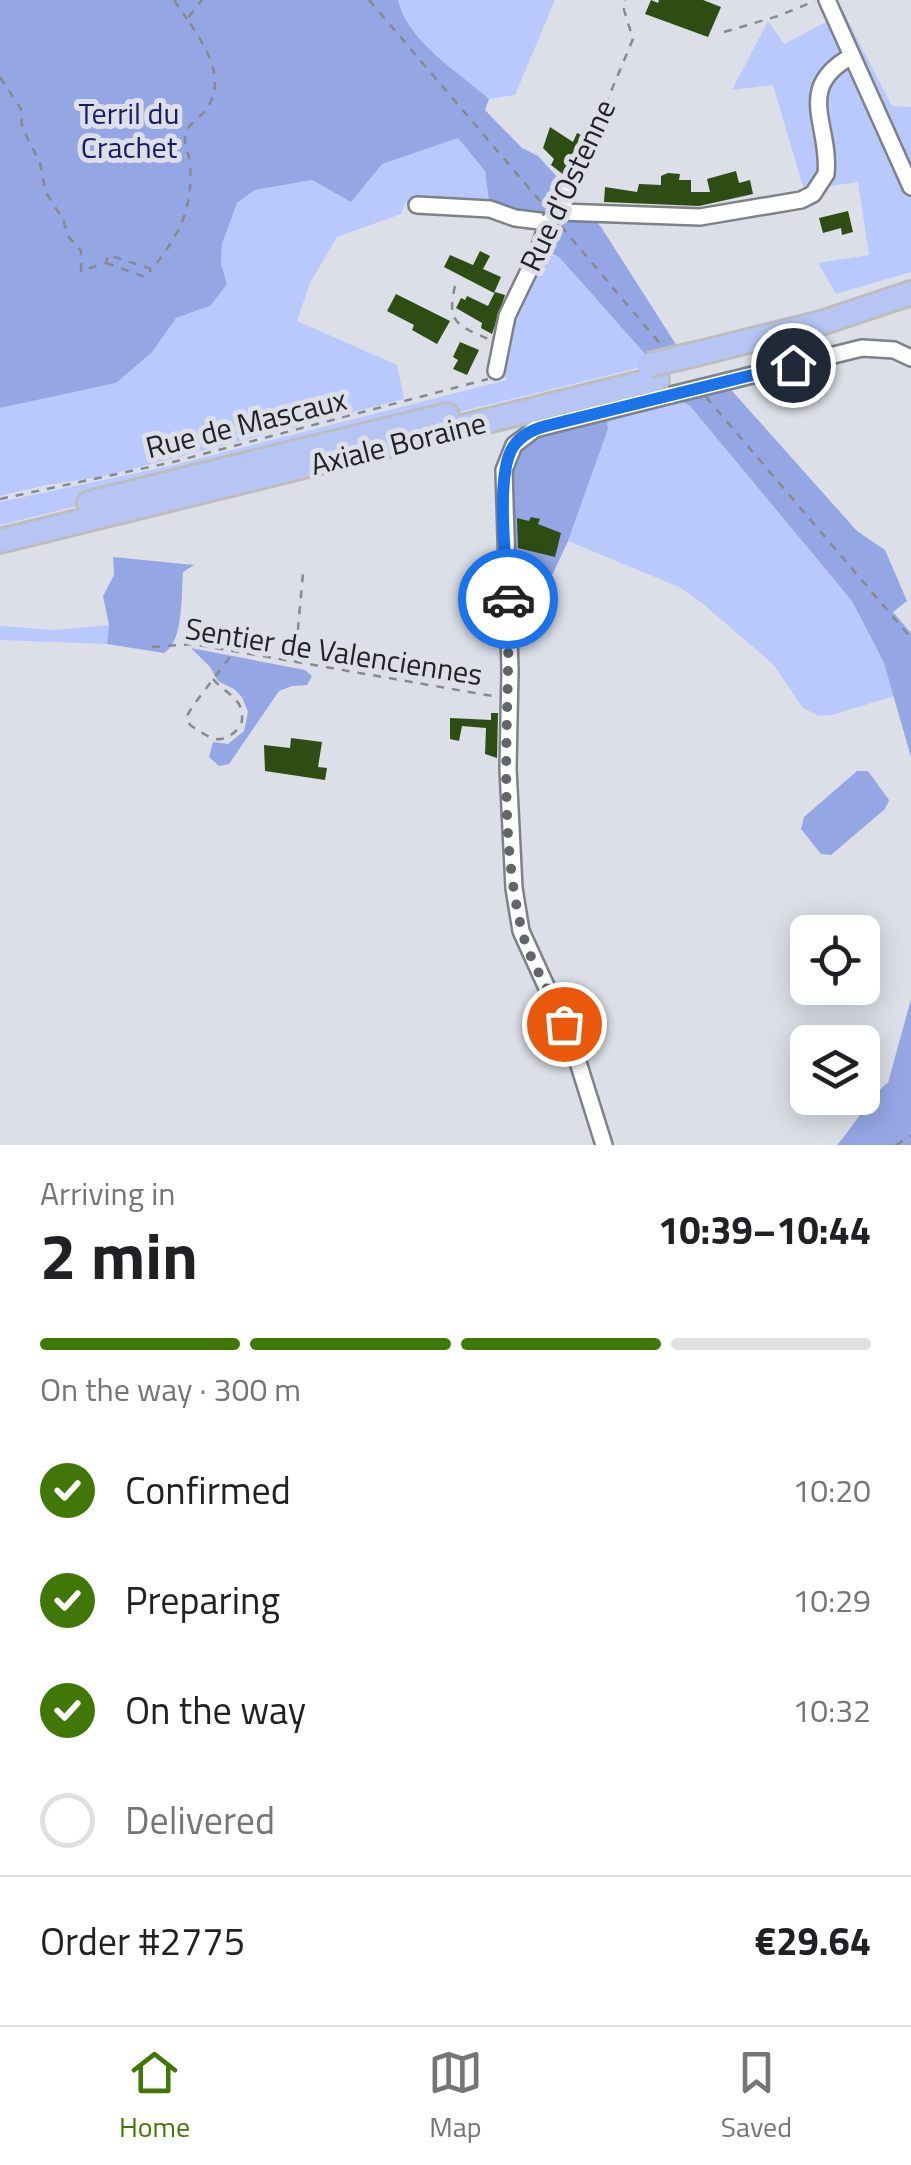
<!DOCTYPE html>
<meta charset="utf-8">
<style>
body{margin:0;font-family:"Titillium Web",sans-serif;background:#f6f6f6;color:#202124;height:100vh;display:flex;flex-direction:column;font-size:38px;white-space:nowrap}
*{box-sizing:border-box;margin:0}
p{font-size:32px;color:#757577}
.icon{flex:none;width:55px;height:55px;fill:none;stroke:currentColor;stroke-width:2;stroke-linecap:round;stroke-linejoin:round}
.map{position:relative;height:1145px;overflow:hidden}
.panel{display:flex;flex-direction:column;background:#fff;flex:1}
.panel>*{flex:none}
.fabs{position:absolute;left:790px;top:915px;display:grid;gap:20px}
.fabs a{display:grid;place-items:center;width:90px;height:90px;border-radius:15px;background:#fff;box-shadow:0 5px 25px #0003;font-size:50px}
.pin{position:absolute;display:grid;place-items:center;width:85px;height:85px;color:#fff;margin:-42px;border:5px solid #fff;border-radius:50%;box-shadow:0 2px 10px #0007}
.courier{position:absolute;display:grid;place-items:center;width:100px;height:100px;margin:-50px;border:8px solid #1a73e8;border-radius:50%;background:#fff;color:#222;box-shadow:0 2px 12px #0007}
.overview em{font-style:normal;font-weight:700}
.overview div{display:flex;flex-direction:column-reverse}
.overview{display:flex;align-items:center;justify-content:space-between;height:170px;padding:0 40px}
h1{font-size:65px;font-weight:700;line-height:75px}
.bar{display:grid;grid-template-columns:repeat(4,1fr);gap:15px 10px;align-content:center;height:120px;padding:0 40px}
.bar i{height:12px;border-radius:8px;background:#e0e0e0}
.bar .current{background:#417706}
.bar p{grid-column:span 4}
.line{display:flex;align-items:center;gap:25px;padding:0 40px;border-top:2px solid #e0e0e0}
.line div{flex:1}
ol{padding:0 40px;list-style:none}
li{display:flex;align-items:center;gap:30px;height:110px}
li p{margin-inline-start:auto}
li .icon{padding:10px;border-radius:50%;background:#417706;color:#fff;stroke-width:4}
li:last-child{color:#757577}
li i{width:55px;height:55px;border:5px solid #e0e0e0;border-radius:50%}
.tabs{display:flex;justify-content:space-around;align-items:center;height:140px;border-top:2px solid #e0e0e0;background:#fff;font-size:28px;color:#757577}
.tabs a{display:grid;justify-items:center;gap:5px}
.tabs .current{color:#417706}
.map>svg:first-child{display:block}
</style>
<div class="map">
<svg width="911" height="1145" viewBox="0 0 911 1145">
<rect width="100%" height="100%" fill="#dcdfe7"/>
<path fill="#b9c9fe" d="M 398,0 L 555,0 L 515,95 L 489,99 C 459,72 409,43 398,0 Z
M 844,13 L 892,106 L 911,107 L 911,272 L 836,294 L 818,263 L 869,255 L 858,182 L 804,190 L 773,85 L 732,90 L 768,21 L 784,44 Z
M 458,138 L 485,171 L 490,209 L 405,203 L 401,214 L 337,237 L 310,283 L 297,321 L 397,365 L 404,399 L 104,476 L 42,486 L 0,496 L 0,408 L 116,383 L 176,318 L 200,310 L 227,284 L 221,264 L 222,244 L 237,203 L 255,190 L 312,180 L 351,202 L 381,164 Z
M 543,240 L 551,255 L 559,257 L 654,364 L 0,525 L 0,502 L 174,465 L 507,380 C 487,350 530,272 543,240 Z
M 681,401 L 690,406 L 852,601 L 884,663 L 894,696 L 832,715 L 819,716 L 803,708 L 773,664 L 702,603 L 679,587 L 568,541 L 608,429 L 607,417 Z
M 109,625 L 107,644 L 0,640 L 0,626 L 55,630 Z"/>
<path fill="#94a6e4" d="M 0,0 L 398,0 C 408,42 459,72 489,99 L 485,110 L 522,148 L 538,156 L 569,190 L 548,222 L 490,209 L 485,171 L 458,138 L 382,164 L 351,202 L 312,180 L 255,190 L 237,203 L 222,244 L 221,264 L 227,284 L 210,306 L 176,318 L 152,352 L 116,383 L 0,408 Z
M 570,219 L 595,220 L 601,227 L 684,357 L 654,364 L 559,257 L 548,252 C 543,236 558,228 570,219 Z
M 724,382 L 857,531 L 885,550 L 907,601 L 893,612 L 911,633 L 911,757 L 884,663 L 852,601 L 690,406 L 671,395 Z
M 607,417 L 608,429 L 568,541 L 526,631 L 512,632 L 507,468 C 533,429 564,428 607,417 Z
M 113,557 L 194,565 L 183,572 C 181,594 184,641 164,653 L 107,644 L 109,625 L 103,596 L 114,575 Z
M 191,648 L 305,670 L 312,676 L 307,685 L 292,686 L 279,691 L 229,764 L 219,766 L 209,757 L 213,742 L 228,744 L 244,731 L 248,712 L 242,697 L 234,689 L 218,681 L 210,667 Z
M 857,771 L 868,771 L 889,800 L 885,809 L 831,855 L 821,854 L 801,829 L 804,817 Z
M 911,999 L 911,1145 L 837,1145 C 850,1131 877,1088 888,1083 Z"/>
<path fill="#2d4d14" d="M 651,0 L 658,3 L 659,0 L 703,0 L 721,7 L 708,37 L 645,14 Z
M 550,127 L 573,142 L 577,133 L 581,135 L 564,175 L 551,165 L 554,159 L 543,148 Z
M 736,171 L 739,183 L 750,180 L 753,194 L 699,206 L 604,202 L 605,187 L 637,192 L 639,184 L 661,185 L 661,176 L 668,173 L 680,174 L 679,180 L 691,180 L 691,192 L 710,192 L 707,179 Z
M 848,211 L 853,232 L 842,235 L 841,228 L 823,233 L 819,218 Z
M 480,251 L 490,256 L 483,269 L 501,277 L 494,293 L 444,267 L 450,255 L 473,265 Z
M 495,292 L 505,295 L 492,334 L 481,328 L 482,323 L 456,308 L 461,298 L 465,300 L 467,296 L 488,306 Z
M 396,294 L 450,321 L 437,344 L 412,330 L 414,325 L 387,311 Z
M 460,342 L 479,350 L 467,375 L 453,369 L 458,360 L 453,357 Z
M 531,517 L 540,519 L 538,524 L 561,533 L 555,557 L 518,548 L 517,518 L 529,521 Z
M 491,713 L 498,713 L 497,758 L 485,754 L 486,728 L 462,726 L 459,741 L 450,739 L 450,718 L 491,720 Z
M 291,738 L 322,742 L 318,767 L 327,768 L 325,780 L 265,771 L 264,745 L 290,748 Z"/>
<g fill="none" stroke-linecap="round" stroke-linejoin="round">
<defs>
<path id="minor" d="M 827,0 L 911,187
M 596,130 L 560,212 L 700,217 L 801,200 L 813,194 L 826,174 C 831,124 793,88 852,56
M 417,205 L 490,209 L 515,218 L 548,222 L 538,252 L 507,316 L 496,371
M 724,382 L 862,348 L 894,350 L 911,358
M 604,1145 L 572,1043 L 521,931 L 514,888 L 508,769 L 510,670 L 504,470 L 514,445 L 535,429 L 671,395"/>
<path id="highway" d="M 700,353 L 821,323 L 911,293
M 89,503 L 447,415
M 0,541 L 657,379"/>
</defs>
<use href="#minor" stroke="#7e8188" stroke-width="20"/>
<use href="#highway" stroke="#bdbdbe" stroke-width="28"/>
<path stroke="#87898f" stroke-width="2.5" stroke-dasharray="8 8" stroke-linecap="butt" d="M 174,0 L 187,19
M 369,0 L 546,208
M 724,32 L 778,16 L 815,1
M 0,77 L 21,109 L 22,127 L 40,163 L 46,193 L 63,219 L 68,236 L 81,251 L 81,271 L 106,263 L 108,255 L 152,269 C 180,234 193,209 190,164 C 190,156 185,149 185,141 C 184,125 197,121 205,111 C 229,80 204,44 187,19 L 202,0
M 599,120 L 633,39 L 624,10 L 625,0
M 561,226 L 662,346
M 106,263 L 145,277 L 151,270
M 455,286 C 446,324 458,325 490,340
M 706,397 L 911,638
M 0,499 L 173,462 L 488,379
M 152,647 L 193,644 L 498,697
M 295,662 L 303,573
M 213,679 C 227,696 247,698 241,726 C 220,748 212,739 190,725 L 187,716 L 192,707 L 233,653
M 896,1145 L 911,1136"/>
<use href="#minor" stroke="#fff" stroke-width="15"/>
<use href="#highway" stroke="#b6c5f3" stroke-width="22"/>
<defs>
<path id="minor-bridge" d="M 548,222 L 560,212
M 671,395 L 724,382"/>
<path id="highway-bridge" d="M 649,365 L 700,353"/>
</defs>
<use href="#minor-bridge" stroke="#7e8188" stroke-width="20" stroke-linecap="butt"/>
<use href="#highway-bridge" stroke="#bdbdbe" stroke-width="28" stroke-linecap="butt"/>
<use href="#minor-bridge" stroke="#fff" stroke-width="15"/>
<use href="#highway-bridge" stroke="#b6c5f3" stroke-width="22"/>
</g>
<g fill="none" stroke-linecap="round" stroke-linejoin="round">
<path stroke="#63656a" stroke-width="10" stroke-dasharray="0 18" d="M 508,599 C 511,706 496,821 521,927 C 528,960 551,992 564,1024"/>
<path stroke="#1a73e8" stroke-width="12" d="M 508,599 C 506,563 495,474 513,447 C 521,435 532,430 546,426 L 793,365"/>
</g>
<g text-anchor="middle" dominant-baseline="central" stroke-width="10" stroke-linejoin="round" paint-order="stroke">
<g font-size="30" fill="#161d64" stroke="#dcdfe7">
<text x="129" y="113">Terril du<tspan x="129" dy="34">Crachet</tspan></text>
</g>
<g font-size="30" fill="#222326" stroke="#dcdfe7">
<text transform="translate(567 185) rotate(-65)">Rue d'Ostenne</text>
<text transform="translate(246 423) rotate(-14)">Rue de Mascaux</text>
<text transform="translate(398 443) rotate(-14)">Axiale Boraine</text>
<text transform="translate(334 651) rotate(9)">Sentier de Valenciennes</text>
</g>
</g>
</svg>
<div class="fabs">
<a><svg class="icon" aria-label="locate" viewBox="0 0 24 24"><circle cx="12" cy="12" r="6"/><path d="M12 2v4M12 18v4M2 12h4M18 12h4"/></svg></a>
<a><svg class="icon" aria-label="layers" viewBox="0 0 24 24"><path d="M12 4l9 5-9 5-9-5zM3 14l9 5 9-5"/></svg></a>
</div>
<div class="pin" style="left:564px;top:1024px;background:#ea580c"><svg class="icon" aria-label="bag" viewBox="0 0 24 24"><path d="M5 8h14l-1 12H6zM9 8a3 3 0 0 1 6 0"/></svg></div>
<div class="pin" style="left:793px;top:365px;background:#1f2937"><svg class="icon" aria-label="home" viewBox="0 0 24 24"><path d="M3 11l9-7 9 7M6 9v11h12V9"/></svg></div>
<div class="courier" style="left:508px;top:599px"><svg class="icon" aria-label="car" viewBox="0 0 24 24"><path d="M5 17H2v-5l4-1 3-4h7l3 4 3 1v5h-3M9 17h6M6 11h13"/><circle cx="7" cy="17" r="2"/><circle cx="17" cy="17" r="2"/></svg></div>
</div>
<section class="panel">
<div class="overview"><div><h1>2 min</h1><p>Arriving in</p></div><em>10:39–10:44</em></div>
<div class="bar"><i class="current"></i><i class="current"></i><i class="current"></i><i></i><p>On the way · 300 m</p></div>
<ol>
<li><svg class="icon" aria-label="check" viewBox="0 0 24 24"><path d="M5 12l5 5 9-10"/></svg>Confirmed<p>10:20</p></li>
<li><svg class="icon" aria-label="check" viewBox="0 0 24 24"><path d="M5 12l5 5 9-10"/></svg>Preparing<p>10:29</p></li>
<li><svg class="icon" aria-label="check" viewBox="0 0 24 24"><path d="M5 12l5 5 9-10"/></svg>On the way<p>10:32</p></li>
<li><i></i>Delivered</li>
</ol>
<div class="line" style="height:130px"><div>Order #2775</div><b>€29.64</b></div>
</section>
<nav class="tabs">
<a class="current"><svg class="icon" aria-label="home" viewBox="0 0 24 24"><path d="M3 11l9-7 9 7M6 9v11h12V9"/></svg>Home</a>
<a><svg class="icon" aria-label="map" viewBox="0 0 24 24"><path d="M3 6l6-2 6 2 6-2v14l-6 2-6-2-6 2zM9 4v14M15 6v14"/></svg>Map</a>
<a><svg class="icon" aria-label="saved" viewBox="0 0 24 24"><path d="M7 4h10v16l-5-4-5 4z"/></svg>Saved</a>
</nav>
